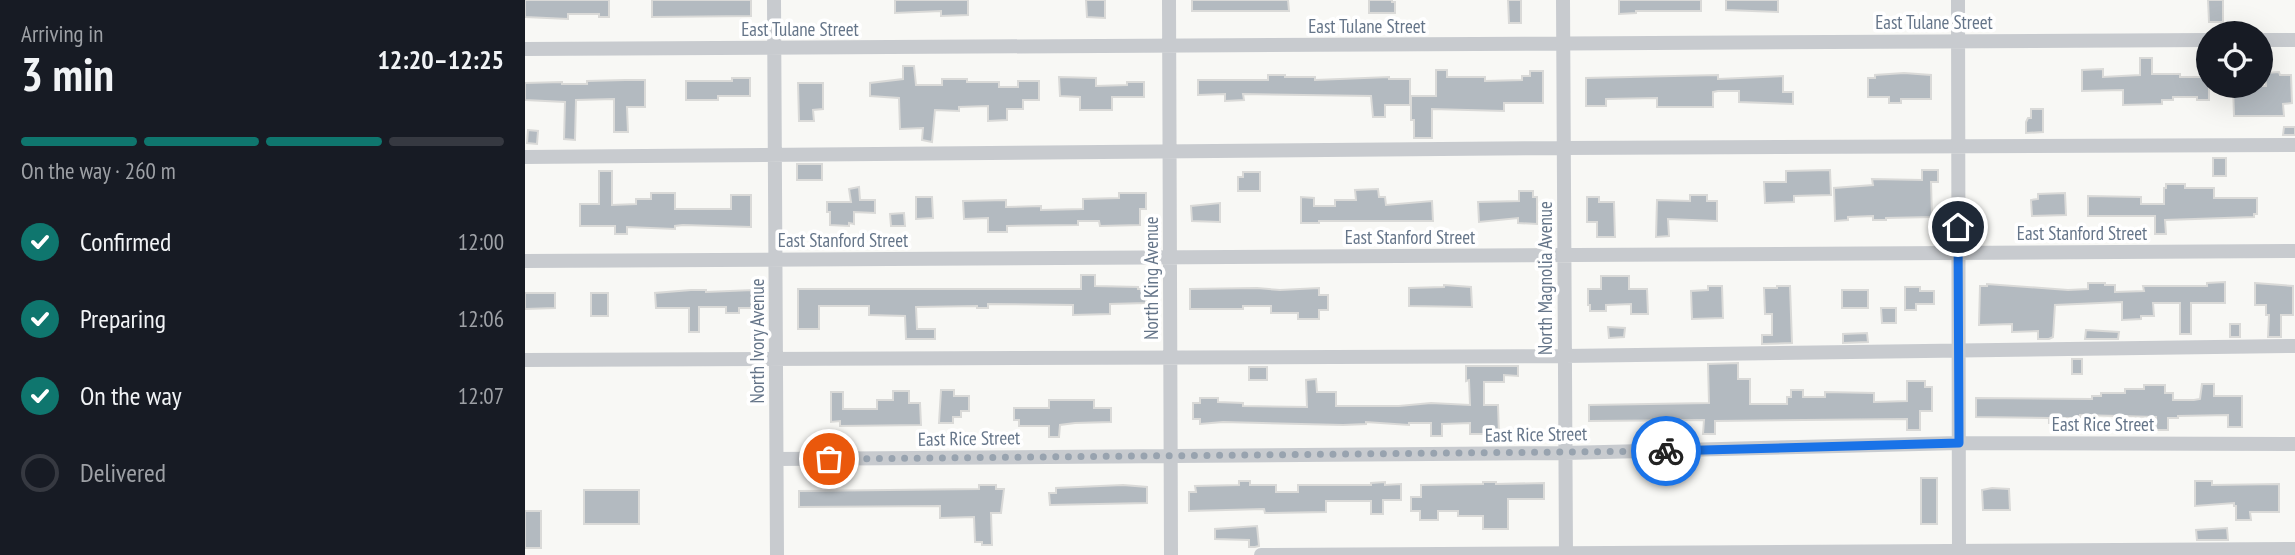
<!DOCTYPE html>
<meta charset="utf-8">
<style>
body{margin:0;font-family:"PT Sans Narrow",sans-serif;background:#20242c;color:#f1f3f6;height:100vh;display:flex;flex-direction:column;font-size:26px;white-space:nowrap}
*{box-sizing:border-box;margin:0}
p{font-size:23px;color:#9ea1a6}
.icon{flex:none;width:38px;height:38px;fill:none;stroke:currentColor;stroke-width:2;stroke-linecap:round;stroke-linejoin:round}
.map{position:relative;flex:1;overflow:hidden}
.panel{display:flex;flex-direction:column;background:#171b24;width:525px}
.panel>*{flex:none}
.controls{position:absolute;left:1671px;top:21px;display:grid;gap:14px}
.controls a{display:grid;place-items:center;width:77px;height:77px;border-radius:50%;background:#171b24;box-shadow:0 7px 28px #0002;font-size:35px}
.pin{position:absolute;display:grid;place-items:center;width:60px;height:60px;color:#fff;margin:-30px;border:4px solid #fff;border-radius:50%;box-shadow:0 2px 7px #0007}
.courier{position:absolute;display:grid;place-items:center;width:70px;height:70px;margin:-35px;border:5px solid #1a73e8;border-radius:50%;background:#fff;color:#222;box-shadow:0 2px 9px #0007}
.headline em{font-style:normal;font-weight:800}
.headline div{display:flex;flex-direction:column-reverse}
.headline{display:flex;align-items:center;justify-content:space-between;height:119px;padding:0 21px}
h1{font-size:46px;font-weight:800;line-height:52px}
.bar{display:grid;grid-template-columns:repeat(4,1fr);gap:10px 7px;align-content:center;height:84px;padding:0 21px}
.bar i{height:9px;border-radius:5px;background:#363941}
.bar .on{background:#0f766e}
.bar p{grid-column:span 4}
ol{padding:0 21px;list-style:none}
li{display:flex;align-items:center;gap:21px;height:77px}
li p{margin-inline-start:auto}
li .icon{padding:7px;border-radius:50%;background:#0f766e;color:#fff;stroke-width:4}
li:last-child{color:#9ea1a6}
li i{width:38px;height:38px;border:4px solid #363941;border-radius:50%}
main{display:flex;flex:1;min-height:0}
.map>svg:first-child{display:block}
</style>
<main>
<section class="panel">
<div class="headline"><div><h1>3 min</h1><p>Arriving in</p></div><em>12:20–12:25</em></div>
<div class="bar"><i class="on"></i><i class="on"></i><i class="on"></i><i></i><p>On the way · 260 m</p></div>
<ol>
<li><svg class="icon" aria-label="check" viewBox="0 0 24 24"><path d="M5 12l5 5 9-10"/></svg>Confirmed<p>12:00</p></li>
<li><svg class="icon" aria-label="check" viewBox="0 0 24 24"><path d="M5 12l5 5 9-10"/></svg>Preparing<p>12:06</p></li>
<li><svg class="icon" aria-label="check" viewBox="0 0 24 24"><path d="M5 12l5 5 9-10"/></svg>On the way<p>12:07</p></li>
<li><i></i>Delivered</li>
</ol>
</section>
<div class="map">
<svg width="1770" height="555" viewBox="0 0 1770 555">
<rect width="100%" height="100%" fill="#f8f8f5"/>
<path fill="#b3bac0" stroke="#dadad8" stroke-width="2" d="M 0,0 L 84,0 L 84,17 L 74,17 L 74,14 L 43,14 L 43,19 L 0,17 Z
M 127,0 L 226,0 L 226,16 L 127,17 Z
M 370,0 L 443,0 L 443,15 L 416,16 L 416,11 L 370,13 Z
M 561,0 L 580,0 L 580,18 L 562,17 Z
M 667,0 L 763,0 L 764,11 L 667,11 Z
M 844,0 L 867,0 L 867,2 L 870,2 L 870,13 L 844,13 Z
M 983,0 L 996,0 L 996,23 L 984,23 Z
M 1094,0 L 1176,0 L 1176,11 L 1111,11 L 1111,13 L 1094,14 Z
M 1201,0 L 1253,0 L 1253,12 L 1201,10 Z
M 1683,0 L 1698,0 L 1698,22 L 1684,22 Z
M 1615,58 L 1627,58 L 1627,74 L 1655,74 L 1655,77 L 1681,77 L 1684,79 L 1684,100 L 1672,100 L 1672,97 L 1648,97 L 1648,100 L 1637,100 L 1637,104 L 1598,105 L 1598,90 L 1557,91 L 1557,70 L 1578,69 L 1578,77 L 1615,75 Z
M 378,66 L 389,66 L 391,85 L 417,85 L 417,79 L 442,79 L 442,82 L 474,82 L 474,87 L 493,87 L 493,81 L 514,81 L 514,100 L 498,100 L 498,109 L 482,109 L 482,120 L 463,121 L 463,106 L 434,107 L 434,111 L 410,110 L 407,142 L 397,140 L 398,128 L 375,129 L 374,98 L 345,96 L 345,83 L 378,79 Z
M 911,70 L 922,70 L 922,77 L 960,77 L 960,81 L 997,80 L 997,76 L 1005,76 L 1005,71 L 1018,71 L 1018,103 L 979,103 L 979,111 L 907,109 L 907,138 L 889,138 L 889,120 L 886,120 L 886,96 L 911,96 Z
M 1754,72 L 1755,75 L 1766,75 L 1767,103 L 1758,104 L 1759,116 L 1709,116 L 1708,86 L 1741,86 L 1740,73 Z
M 1379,73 L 1406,75 L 1406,99 L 1376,99 L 1376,103 L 1364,103 L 1364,97 L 1343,97 L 1343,78 L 1350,78 L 1350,75 Z
M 743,75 L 760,75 L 760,77 L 790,77 L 790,80 L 864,77 L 864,79 L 885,79 L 885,105 L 860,105 L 860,117 L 848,117 L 846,96 L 718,94 L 719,100 L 700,101 L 700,94 L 673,95 L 673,80 L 743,80 Z
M 1193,75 L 1193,79 L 1258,76 L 1258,92 L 1268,92 L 1268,104 L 1214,102 L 1214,91 L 1193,91 L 1188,92 L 1188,107 L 1132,107 L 1132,98 L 1081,99 L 1081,106 L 1061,106 L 1061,78 Z
M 534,77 L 571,78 L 571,86 L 602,85 L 602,82 L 619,82 L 619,97 L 587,97 L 587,110 L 555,110 L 555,97 L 535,96 Z
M 207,78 L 225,78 L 225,96 L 193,96 L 193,100 L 161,100 L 161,81 L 207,81 Z
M 100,80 L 120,80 L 120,107 L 102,107 L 103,132 L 89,132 L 89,99 L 51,100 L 50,140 L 39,139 L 40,102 L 0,100 L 0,83 L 37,82 L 37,84 L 62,84 L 62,81 Z
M 273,83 L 298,83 L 298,109 L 288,110 L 289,121 L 274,121 Z
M 1506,109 L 1518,109 L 1518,132 L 1501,133 L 1501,122 L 1503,118 L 1506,118 Z
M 1759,127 L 1770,127 L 1770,135 L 1758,135 Z
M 3,130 L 13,131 L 12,144 L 2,143 Z
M 1688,158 L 1701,158 L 1701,176 L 1688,176 Z
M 272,164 L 297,164 L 297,180 L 272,180 Z
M 1305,170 L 1306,195 L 1269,196 L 1269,202 L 1240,203 L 1239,182 L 1261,182 L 1261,171 Z
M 1397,170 L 1413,170 L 1413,182 L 1406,182 L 1407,217 L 1361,218 L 1361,220 L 1348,220 L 1348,216 L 1323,217 L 1323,220 L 1310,221 L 1309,188 L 1348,185 L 1347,179 L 1397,180 Z
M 74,171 L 87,171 L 87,205 L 111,204 L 111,199 L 126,199 L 126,193 L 150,193 L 150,209 L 206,209 L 206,195 L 226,195 L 226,227 L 158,225 L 150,226 L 150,229 L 102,227 L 102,234 L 90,234 L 90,226 L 55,226 L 55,204 L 74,204 Z
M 718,172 L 735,172 L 735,191 L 713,191 L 713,177 L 718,177 Z
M 1641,184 L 1660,184 L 1660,188 L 1689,188 L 1689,198 L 1732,198 L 1732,214 L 1729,214 L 1729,217 L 1640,220 L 1641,234 L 1630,234 L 1630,216 L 1563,216 L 1563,196 L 1616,197 L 1616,204 L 1639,204 L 1639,188 L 1641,188 Z
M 334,187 L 335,200 L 350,200 L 350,213 L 329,212 L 329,224 L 324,223 L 324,226 L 305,225 L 305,212 L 302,212 L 302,202 L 326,202 L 324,189 Z
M 853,189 L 854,197 L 860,197 L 861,205 L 907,201 L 908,221 L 794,221 L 794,223 L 776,223 L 776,197 L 789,198 L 789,206 L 810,206 L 810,200 L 831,200 L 830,190 Z
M 994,191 L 1008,191 L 1008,197 L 1012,197 L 1012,224 L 993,223 L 993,218 L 954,222 L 953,202 L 994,201 Z
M 594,193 L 621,193 L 621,209 L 615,209 L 615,225 L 575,226 L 574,221 L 553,221 L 553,225 L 482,226 L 482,232 L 463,232 L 463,218 L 439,219 L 438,201 L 481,200 L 481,207 L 516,206 L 516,210 L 558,209 L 558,199 L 594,198 Z
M 1540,193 L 1541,215 L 1507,216 L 1506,200 L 1513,199 L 1513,194 Z
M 1165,195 L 1182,195 L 1182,201 L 1192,201 L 1192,221 L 1143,219 L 1144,236 L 1131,237 L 1132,200 L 1165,201 Z
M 391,197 L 407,197 L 408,218 L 391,219 Z
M 1062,197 L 1074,197 L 1074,202 L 1089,202 L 1090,237 L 1072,237 L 1072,222 L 1062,222 Z
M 695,203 L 695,222 L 667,221 L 666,206 Z
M 379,213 L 380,226 L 366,226 L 365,214 Z
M 556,275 L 570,275 L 570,286 L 613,287 L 613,289 L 621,289 L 621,303 L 585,304 L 585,314 L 548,315 L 548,305 L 463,304 L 463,308 L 452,308 L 452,306 L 391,307 L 392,329 L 410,329 L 410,339 L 381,339 L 380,316 L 344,315 L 344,306 L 294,306 L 294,329 L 273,329 L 273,289 L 556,289 Z
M 1076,276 L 1104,276 L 1104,289 L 1122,289 L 1123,314 L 1106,314 L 1106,304 L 1081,305 L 1081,311 L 1065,311 L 1065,305 L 1063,305 L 1063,289 L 1076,289 Z
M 1700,282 L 1700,303 L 1666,303 L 1666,334 L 1655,334 L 1655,303 L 1628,303 L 1629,316 L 1616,316 L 1616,319 L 1597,320 L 1597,302 L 1530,305 L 1528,337 L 1524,339 L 1513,339 L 1513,331 L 1487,332 L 1487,324 L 1454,325 L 1455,286 L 1462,286 L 1462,284 L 1543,290 L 1563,289 L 1563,283 L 1580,283 L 1580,285 L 1590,285 L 1590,292 L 1619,291 L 1618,286 L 1682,286 L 1682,283 Z
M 1730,283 L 1768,286 L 1768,315 L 1756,315 L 1756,337 L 1743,337 L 1744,315 L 1741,315 L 1741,305 L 1730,305 Z
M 919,285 L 946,287 L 947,307 L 884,306 L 884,288 L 919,287 Z
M 1183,286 L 1197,286 L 1198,318 L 1167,319 L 1166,291 L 1183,290 Z
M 1252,286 L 1265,286 L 1267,343 L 1237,344 L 1237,335 L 1247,335 L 1247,314 L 1240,314 L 1239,288 L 1252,288 Z
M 1380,287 L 1395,287 L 1395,291 L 1409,291 L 1409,304 L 1391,304 L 1391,310 L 1380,310 Z
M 732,288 L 755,290 L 794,288 L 794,295 L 803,295 L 803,310 L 794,310 L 794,319 L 773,319 L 773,313 L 746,313 L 746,306 L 718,306 L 718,309 L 665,309 L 665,289 Z
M 166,290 L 181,290 L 181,292 L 228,290 L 228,308 L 214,308 L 214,313 L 201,313 L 201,307 L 174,307 L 174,332 L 164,332 L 164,308 L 131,308 L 130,293 Z
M 1317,290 L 1343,290 L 1343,308 L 1317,308 Z
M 0,293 L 30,293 L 30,308 L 0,309 Z
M 66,293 L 83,293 L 83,316 L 66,316 Z
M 1356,308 L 1371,308 L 1371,323 L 1357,323 Z
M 1705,324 L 1715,324 L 1715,337 L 1705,337 Z
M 1083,327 L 1100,328 L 1099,337 L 1084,338 Z
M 1561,330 L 1594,332 L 1593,339 L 1560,339 Z
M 1342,333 L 1343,342 L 1318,343 L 1318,334 Z
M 1547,359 L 1557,359 L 1557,374 L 1547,374 Z
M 1213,363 L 1213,379 L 1225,379 L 1225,404 L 1262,404 L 1262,397 L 1266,397 L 1266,390 L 1278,390 L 1278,397 L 1300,397 L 1300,392 L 1349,393 L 1349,402 L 1382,401 L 1382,381 L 1400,381 L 1400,387 L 1407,387 L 1407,411 L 1395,411 L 1395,430 L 1382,430 L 1382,419 L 1190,421 L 1190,434 L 1178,434 L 1179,420 L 1064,421 L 1064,405 L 1184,403 L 1183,364 Z
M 941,366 L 993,366 L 993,376 L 979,375 L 979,382 L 959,382 L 959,405 L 973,405 L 974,434 L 945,434 L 945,423 L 917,424 L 917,436 L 906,436 L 906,423 L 884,423 L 884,425 L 841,422 L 841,424 L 818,425 L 698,422 L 675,424 L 675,419 L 668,419 L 668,403 L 675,403 L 675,398 L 693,398 L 693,402 L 718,403 L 718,406 L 782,407 L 781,380 L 791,379 L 792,392 L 811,392 L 811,406 L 874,406 L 906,403 L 945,405 L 944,380 L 941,381 Z
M 724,367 L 742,367 L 742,380 L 724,380 Z
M 1677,384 L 1689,384 L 1689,396 L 1717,396 L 1717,427 L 1703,427 L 1703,415 L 1653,416 L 1653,418 L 1643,418 L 1643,430 L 1631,430 L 1631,417 L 1555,415 L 1555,418 L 1535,418 L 1536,423 L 1524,423 L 1524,418 L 1451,417 L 1451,398 L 1567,399 L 1567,396 L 1576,396 L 1576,393 L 1600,393 L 1600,389 L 1619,389 L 1619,385 L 1640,385 L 1640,393 L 1648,393 L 1648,400 L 1669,400 L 1675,399 Z
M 416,390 L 429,390 L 429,396 L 444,396 L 444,411 L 436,411 L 436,417 L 428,417 L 428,423 L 414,423 Z
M 368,391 L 384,391 L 384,403 L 395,403 L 396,425 L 315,426 L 315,421 L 306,422 L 306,392 L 318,392 L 318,409 L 352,409 L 352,400 L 368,400 Z
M 524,400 L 569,400 L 569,408 L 586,408 L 586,422 L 550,423 L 535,425 L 534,437 L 524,437 L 524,426 L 494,426 L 494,420 L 489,420 L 489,408 L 524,408 Z
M 1396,478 L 1412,478 L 1412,524 L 1396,524 Z
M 714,481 L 725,481 L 725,485 L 751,485 L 751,492 L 773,492 L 773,485 L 846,485 L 846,483 L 860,482 L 860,485 L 876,484 L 876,500 L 858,500 L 858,514 L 846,514 L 846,501 L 801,501 L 801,512 L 740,513 L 739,509 L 664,511 L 664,492 L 671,492 L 670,486 L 714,485 Z
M 1670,481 L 1687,481 L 1687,485 L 1754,484 L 1754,512 L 1725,512 L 1726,520 L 1711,520 L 1711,506 L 1709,506 L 1709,503 L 1670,506 Z
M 958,482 L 971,482 L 971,484 L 1019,483 L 1019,499 L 983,499 L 983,529 L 958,529 L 958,516 L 933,516 L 933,511 L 913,511 L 913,520 L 895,520 L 895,511 L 886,511 L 886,497 L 896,497 L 896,485 L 958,484 Z
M 454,485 L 471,485 L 471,489 L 479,489 L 476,513 L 466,513 L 467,545 L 457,545 L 457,542 L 450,542 L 449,517 L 415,518 L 415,506 L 274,507 L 274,491 L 454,489 Z
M 598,485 L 622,487 L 622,503 L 525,505 L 524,493 L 531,493 L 531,488 Z
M 1467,488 L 1484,489 L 1485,510 L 1458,510 L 1457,490 Z
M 59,490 L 114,490 L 114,524 L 59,524 Z
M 0,511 L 16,511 L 16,548 L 0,548 Z
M 732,526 L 734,546 L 730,547 L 724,547 L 724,540 L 690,539 L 690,529 Z
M 1702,528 L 1703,540 L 1672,540 L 1671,530 Z"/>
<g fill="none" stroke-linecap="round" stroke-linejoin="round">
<path stroke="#c8cbcf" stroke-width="14" d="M 249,0 L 252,555
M 644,0 L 646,555
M 1038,0 L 1041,555
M 1433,0 L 1434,555
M 1736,40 L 1770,40
M 0,49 L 1684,40
M 0,157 L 1039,148 L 1770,145
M 0,261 L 1770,251
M 0,360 L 1040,356 L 1770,346
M 252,459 L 1040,453 L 1434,443 L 1770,444
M 736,555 L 1770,549"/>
</g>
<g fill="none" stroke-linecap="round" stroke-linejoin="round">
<path stroke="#98a3af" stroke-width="7" stroke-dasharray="0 12.6" d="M 304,459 L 1141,451"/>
<path stroke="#1a73e8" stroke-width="9" d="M 1141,451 L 1434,443 L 1433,227"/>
</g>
<g text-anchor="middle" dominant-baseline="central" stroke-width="7" stroke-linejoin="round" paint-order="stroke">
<g font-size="19" fill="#657589" stroke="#fff">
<text x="1409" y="22">East Tulane Street</text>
<text x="842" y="26">East Tulane Street</text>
<text x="275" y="29">East Tulane Street</text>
<text x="1557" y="233">East Stanford Street</text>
<text x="885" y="237">East Stanford Street</text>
<text x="318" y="240">East Stanford Street</text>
<text transform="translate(626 278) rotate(-90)">North King Avenue</text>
<text transform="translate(1020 278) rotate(-90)">North Magnolia Avenue</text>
<text transform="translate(232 341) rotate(-90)">North Ivory Avenue</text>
<text x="1578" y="424">East Rice Street</text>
<text transform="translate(1011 434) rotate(-1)">East Rice Street</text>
<text transform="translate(444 438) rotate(-1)">East Rice Street</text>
</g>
</g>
</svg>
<div class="controls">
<a><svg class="icon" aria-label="locate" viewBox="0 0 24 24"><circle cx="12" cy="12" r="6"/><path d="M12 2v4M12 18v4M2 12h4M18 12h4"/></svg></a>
</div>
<div class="pin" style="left:304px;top:459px;background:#ea580c"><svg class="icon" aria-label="bag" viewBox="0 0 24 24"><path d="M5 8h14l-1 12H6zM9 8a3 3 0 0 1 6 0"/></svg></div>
<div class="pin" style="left:1433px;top:227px;background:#1f2937"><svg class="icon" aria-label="home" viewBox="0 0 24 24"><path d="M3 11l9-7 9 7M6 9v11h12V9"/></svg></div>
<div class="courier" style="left:1141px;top:451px"><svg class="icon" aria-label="bike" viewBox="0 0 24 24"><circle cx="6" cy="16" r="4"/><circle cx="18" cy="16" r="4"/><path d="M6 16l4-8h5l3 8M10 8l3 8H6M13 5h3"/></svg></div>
</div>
</main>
